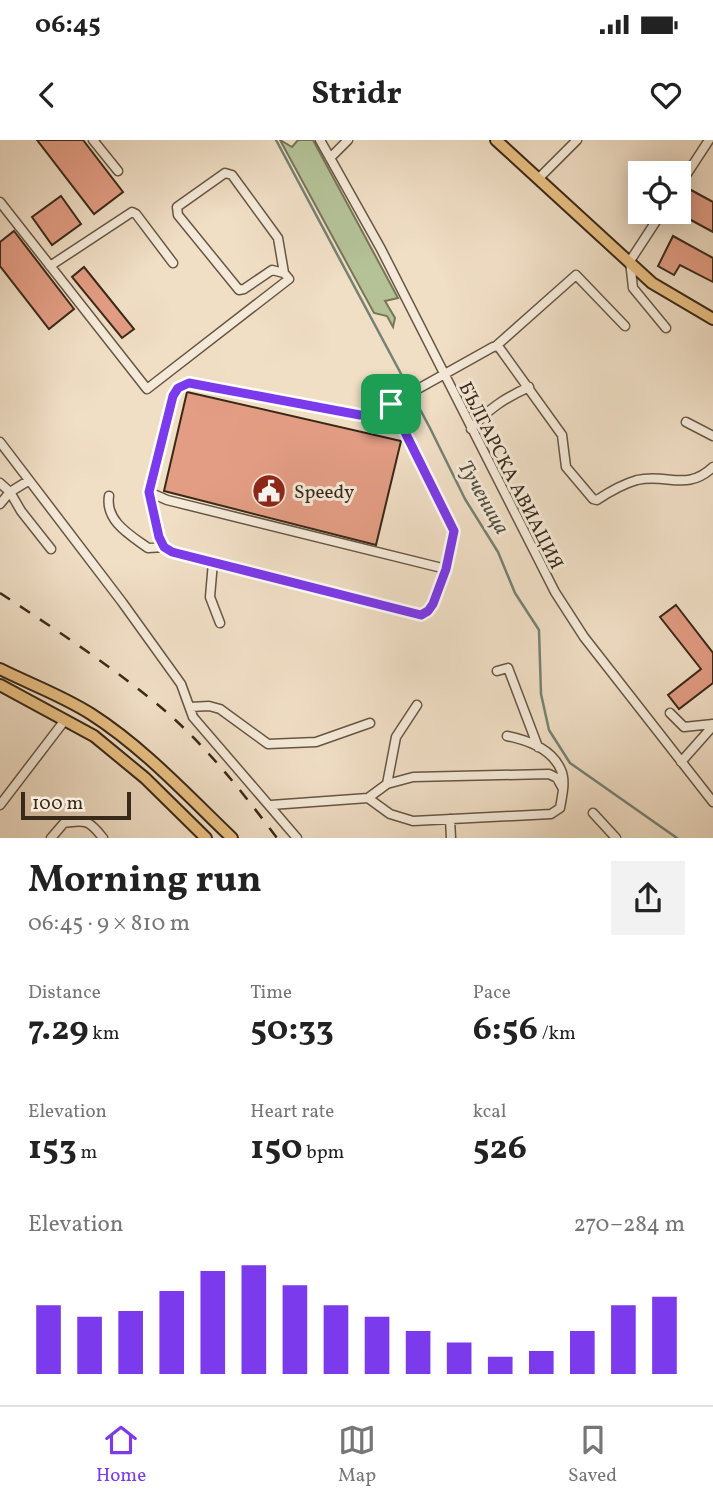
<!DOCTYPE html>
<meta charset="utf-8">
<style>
body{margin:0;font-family:Vollkorn,serif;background:#f2f2f2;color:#222;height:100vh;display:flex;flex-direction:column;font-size:26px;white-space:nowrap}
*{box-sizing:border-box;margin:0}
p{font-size:23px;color:#767676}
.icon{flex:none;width:38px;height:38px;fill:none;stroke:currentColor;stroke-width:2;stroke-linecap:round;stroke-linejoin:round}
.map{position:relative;height:698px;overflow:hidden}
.details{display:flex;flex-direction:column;background:#fff;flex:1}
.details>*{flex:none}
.fabs{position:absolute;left:628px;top:21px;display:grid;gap:14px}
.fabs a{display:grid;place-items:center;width:63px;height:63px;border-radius:0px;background:#fff;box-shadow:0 4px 18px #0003;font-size:35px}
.scale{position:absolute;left:21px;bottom:18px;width:110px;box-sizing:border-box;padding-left:7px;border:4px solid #392919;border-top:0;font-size:19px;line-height:24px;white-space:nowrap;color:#392919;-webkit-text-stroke:5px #f5ead9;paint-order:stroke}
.pin{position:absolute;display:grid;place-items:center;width:60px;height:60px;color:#fff;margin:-30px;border-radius:14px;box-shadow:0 4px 10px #0006}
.round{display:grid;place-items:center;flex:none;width:74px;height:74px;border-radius:0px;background:#f2f2f2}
.overview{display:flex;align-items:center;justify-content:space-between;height:119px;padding:0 28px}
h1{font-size:38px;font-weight:700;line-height:52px}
.metrics{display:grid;grid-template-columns:repeat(3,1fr);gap:10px;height:119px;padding:7px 28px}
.metrics div{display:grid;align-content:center}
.metrics b{font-size:35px;font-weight:700}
.metrics small{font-size:19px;font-weight:400}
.metrics p{font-size:19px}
.chart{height:196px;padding:14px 28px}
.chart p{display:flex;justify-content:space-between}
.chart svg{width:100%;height:126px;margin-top:7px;stroke:#7c3aed;stroke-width:6}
.status{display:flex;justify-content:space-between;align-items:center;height:49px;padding:0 35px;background:#fff;direction:ltr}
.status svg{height:19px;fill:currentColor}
header{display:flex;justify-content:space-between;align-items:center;height:91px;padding:0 28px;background:#fff;font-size:32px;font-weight:700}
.tab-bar{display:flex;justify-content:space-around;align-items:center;height:98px;border-top:2px solid #e0e0e0;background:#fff;font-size:19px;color:#767676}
.tab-bar a{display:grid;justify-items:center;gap:4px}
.tab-bar .on{color:#7c3aed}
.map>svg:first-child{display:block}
</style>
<div class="status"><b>06:45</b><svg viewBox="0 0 49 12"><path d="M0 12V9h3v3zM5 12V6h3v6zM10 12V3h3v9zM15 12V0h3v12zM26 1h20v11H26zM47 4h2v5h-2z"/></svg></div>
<header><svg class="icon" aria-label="back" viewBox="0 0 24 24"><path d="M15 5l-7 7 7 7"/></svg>Stridr<svg class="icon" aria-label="heart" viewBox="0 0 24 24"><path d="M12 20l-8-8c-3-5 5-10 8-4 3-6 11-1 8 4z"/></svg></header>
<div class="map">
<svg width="713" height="698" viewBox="0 0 713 698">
<rect width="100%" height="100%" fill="#f0dec5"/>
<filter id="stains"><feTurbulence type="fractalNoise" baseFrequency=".00286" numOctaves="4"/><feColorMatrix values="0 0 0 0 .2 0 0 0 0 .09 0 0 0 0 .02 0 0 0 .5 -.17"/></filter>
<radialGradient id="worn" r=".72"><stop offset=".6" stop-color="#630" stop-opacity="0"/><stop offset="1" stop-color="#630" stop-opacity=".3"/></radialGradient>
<!-- green -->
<path fill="#b5c298" stroke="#777658" stroke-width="2" d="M280,0l12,7 6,-7h15l85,158 -13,3 10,17 -2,9 -6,-11 -13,-3z"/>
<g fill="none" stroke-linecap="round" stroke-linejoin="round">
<!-- stream -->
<path stroke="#748273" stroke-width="2.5" d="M276,0l154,288 35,71 33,53 17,41 24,37 2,64 8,36 21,33 107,75"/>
</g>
<!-- building -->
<path fill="#e39d84" stroke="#392919" stroke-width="2" d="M37,0h46l40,52 -29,22z
M691,50l22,12v30l-35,-19z
M61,56l20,28 -29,21 -20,-28z
M14,91l60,78 -25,20 -49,-63v-24z
M673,96l40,22v24l-33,-17 -6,10 -16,-9z
M84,127l50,62 -12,9 -50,-61z
M187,252l214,49 -25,104 -212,-54z
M676,465l37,48v30l-34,26 -11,-14 33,-26 -41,-52z"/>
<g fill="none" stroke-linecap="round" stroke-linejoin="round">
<!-- minor casing -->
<g stroke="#675644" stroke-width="11">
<path id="minor" d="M93,0l25,31
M320,0l61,109 174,343 29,45 129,165
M330,18l18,-18
M538,39l39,-39
M679,46l30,-46
M0,62l147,187 142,-110 -5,-6 -12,-3 -28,19 -5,1 -61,-75 -1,-8 48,-34 7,2 46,63 6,35
M662,72l-32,49 3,27 33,40
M50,126l82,-54 4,2 37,49
M496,206l80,-71 49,51
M391,264l63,127 -8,38 -13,35 -5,7 -7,4 -249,-63 -7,-5 -6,-10 -10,-45 24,-96 5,-8 11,-5 171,32 11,-1 20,-10 102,-57 5,-1 64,89 4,32 27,32 4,1c12,-8 26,-16 40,-20 30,-7 50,12 76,-13
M686,282l27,14
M471,289c17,-20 34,-31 58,-42
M0,302l122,160 59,82 12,33 104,121
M0,343l10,9 11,19 30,38
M149,352l18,8 279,69
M109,356c-4,25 21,39 39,52l17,-1
M0,364l10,-12 18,-11
M213,422l-3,35 10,26
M497,531l11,-3 30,79
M190,567l19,-1 11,3 48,35 48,-2 54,-19
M670,573l14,14 29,-3
M681,622l32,-36
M387,644l9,-47 21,-32
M368,658l19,-14 26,-7 136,-3 8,4 5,9
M0,665l65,-85
M271,665l97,-7 22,16 23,7 138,-7 9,-6c2,-12 6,-27 1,-38 -9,-21 -34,-30 -54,-34
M593,673l23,25
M450,679l1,19
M51,698l13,-15c22,-4 26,-2 39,15"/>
</g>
<!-- major casing -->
<g stroke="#392919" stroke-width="14">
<path id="major" d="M496,0l156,143 61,36
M0,529c30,15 63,27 91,45 53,34 96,81 141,124
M0,545l94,51 51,42 61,60"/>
</g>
<!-- minor -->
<use href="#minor" stroke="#f5ead9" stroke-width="8"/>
<!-- major -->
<use href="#major" stroke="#e8bf82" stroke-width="10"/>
<!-- rail -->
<path stroke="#392919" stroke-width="2.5" stroke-dasharray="12 12" stroke-linecap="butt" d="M0,453c53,35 107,70 157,111 46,38 84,86 120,134"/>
</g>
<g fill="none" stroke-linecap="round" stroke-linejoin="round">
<!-- route casing -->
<g stroke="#fff" stroke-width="14">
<path id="route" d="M189,243l171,32 11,-1 20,-10 63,127 -8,38 -13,35 -5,7 -7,4 -249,-63 -8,-5 -5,-10 -10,-45 24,-96 5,-8z"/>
</g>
<!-- route -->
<use href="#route" stroke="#7c3aed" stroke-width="9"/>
</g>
<!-- icons -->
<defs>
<g id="civic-disc" transform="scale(1.75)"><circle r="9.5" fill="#8f2418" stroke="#f5ead9"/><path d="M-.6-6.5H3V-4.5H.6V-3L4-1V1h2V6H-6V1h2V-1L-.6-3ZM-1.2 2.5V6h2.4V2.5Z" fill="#fff"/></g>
</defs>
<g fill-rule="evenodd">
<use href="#civic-disc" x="269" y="351"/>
</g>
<g text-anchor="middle" stroke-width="6" stroke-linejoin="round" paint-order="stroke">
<!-- street labels -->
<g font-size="19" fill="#392919" stroke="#f5ead9">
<text transform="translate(512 335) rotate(63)" y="7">БЪЛГАРСКА АВИАЦИЯ</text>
</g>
<!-- poi labels -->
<g font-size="19" fill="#392919" stroke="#f5ead9" text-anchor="start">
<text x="294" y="358">Speedy</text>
</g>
<!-- water labels -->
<g font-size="21" font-style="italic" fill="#524e3e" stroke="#f5ead9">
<text transform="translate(484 357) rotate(60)" y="7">Тученица</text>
</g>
</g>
<rect width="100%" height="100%" filter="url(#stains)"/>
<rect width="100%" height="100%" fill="url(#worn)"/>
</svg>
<div class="fabs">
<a><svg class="icon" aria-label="locate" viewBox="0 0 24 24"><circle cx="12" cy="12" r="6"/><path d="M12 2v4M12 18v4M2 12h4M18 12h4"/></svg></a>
</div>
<div class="scale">100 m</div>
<div class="pin" style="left:391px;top:264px;background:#1e9e55"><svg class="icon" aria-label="arrive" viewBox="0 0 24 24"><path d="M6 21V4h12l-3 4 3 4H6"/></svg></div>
</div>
<section class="details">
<div class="overview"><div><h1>Morning run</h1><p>06:45 · 9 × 810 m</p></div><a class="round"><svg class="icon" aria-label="share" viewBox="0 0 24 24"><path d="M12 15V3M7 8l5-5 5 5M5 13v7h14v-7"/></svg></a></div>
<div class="metrics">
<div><p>Distance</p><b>7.29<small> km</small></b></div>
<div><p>Time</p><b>50:33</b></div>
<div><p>Pace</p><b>6:56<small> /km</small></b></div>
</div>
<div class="metrics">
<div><p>Elevation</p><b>153<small> m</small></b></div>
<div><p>Heart rate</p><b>150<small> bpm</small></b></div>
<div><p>kcal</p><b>526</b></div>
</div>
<div class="chart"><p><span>Elevation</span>270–284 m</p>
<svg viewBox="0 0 160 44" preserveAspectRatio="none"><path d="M5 44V20M15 44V24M25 44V22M35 44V15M45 44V8M55 44V6M65 44V13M75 44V20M85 44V24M95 44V29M105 44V33M115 44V38M125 44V36M135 44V29M145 44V20M155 44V17"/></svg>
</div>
</section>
<nav class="tab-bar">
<a class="on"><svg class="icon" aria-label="home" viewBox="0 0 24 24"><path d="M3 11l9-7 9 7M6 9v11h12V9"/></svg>Home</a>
<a><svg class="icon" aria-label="map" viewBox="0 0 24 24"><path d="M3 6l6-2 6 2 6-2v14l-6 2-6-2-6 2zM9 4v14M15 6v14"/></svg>Map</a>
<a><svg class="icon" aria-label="saved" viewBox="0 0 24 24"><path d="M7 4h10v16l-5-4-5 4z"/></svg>Saved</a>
</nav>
